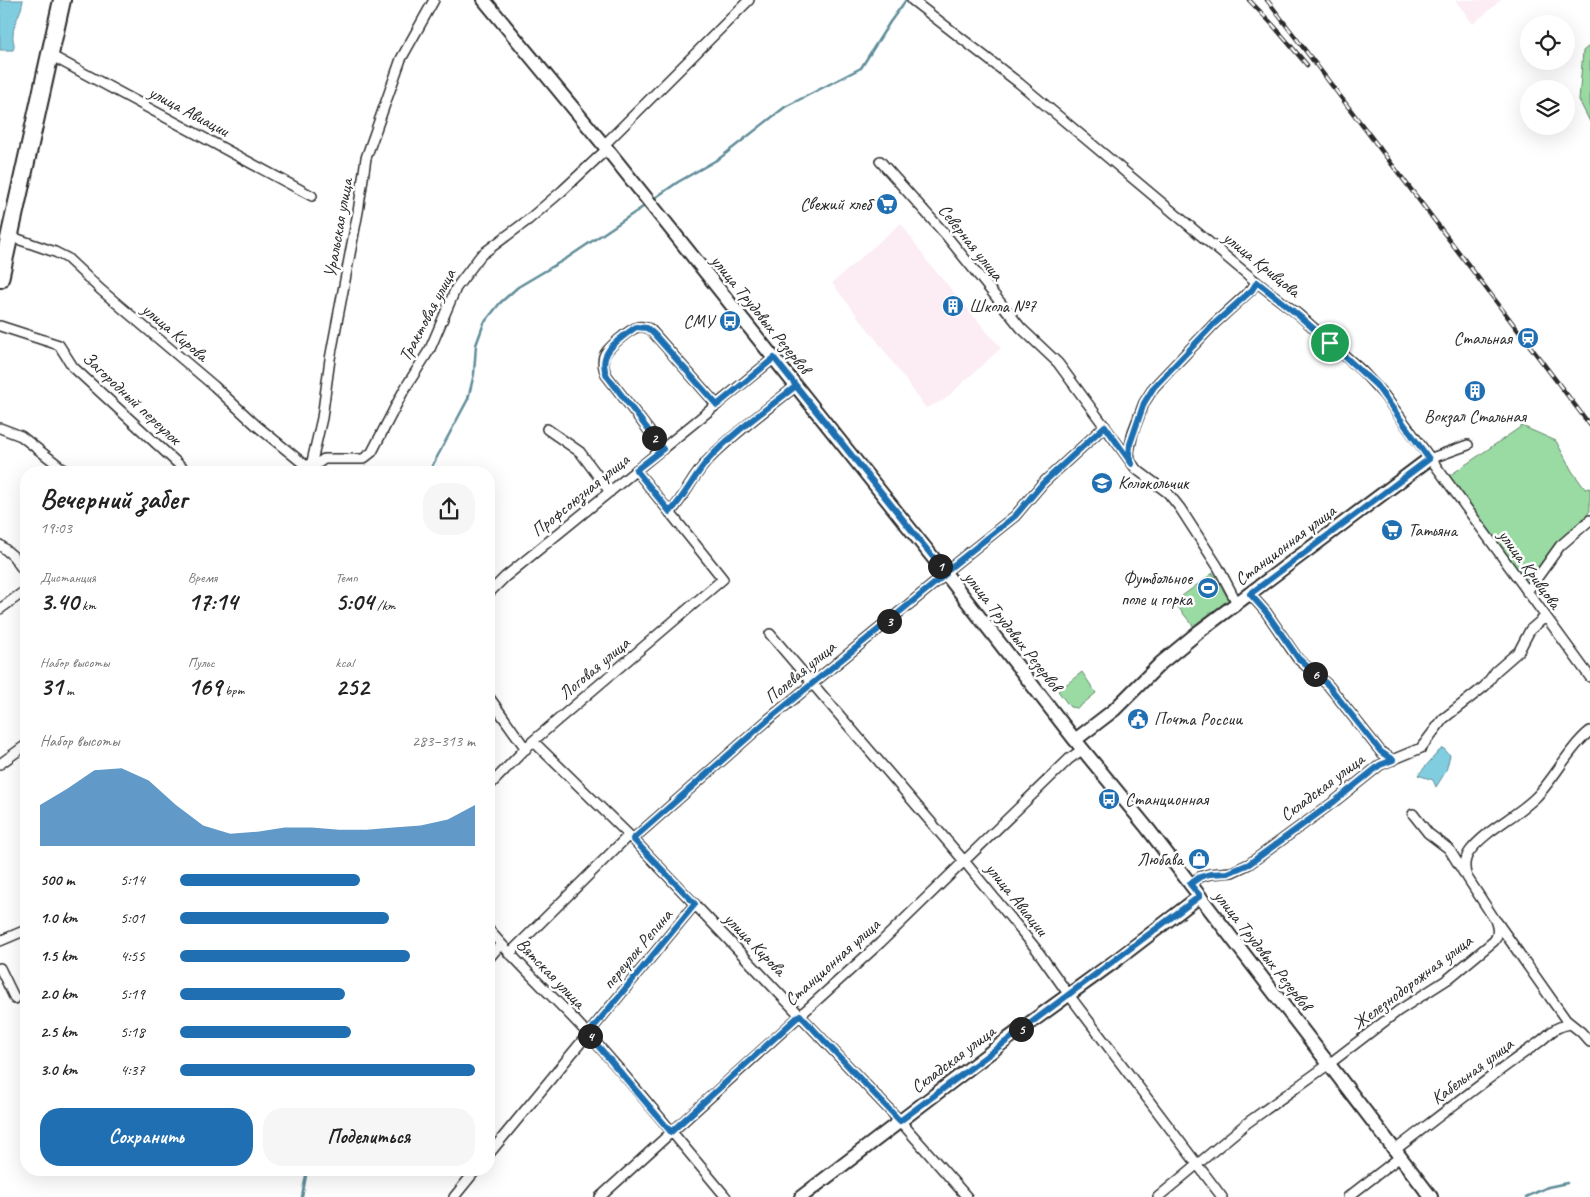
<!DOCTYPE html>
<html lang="ru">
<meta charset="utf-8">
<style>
body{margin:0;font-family:Caveat,sans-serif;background:#f6f6f6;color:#222;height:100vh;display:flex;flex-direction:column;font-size:19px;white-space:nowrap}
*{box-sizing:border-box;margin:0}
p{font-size:16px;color:#767676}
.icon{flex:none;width:28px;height:28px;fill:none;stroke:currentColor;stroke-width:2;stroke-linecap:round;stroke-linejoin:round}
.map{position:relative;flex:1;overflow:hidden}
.side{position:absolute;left:20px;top:466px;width:475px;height:710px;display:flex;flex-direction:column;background:#fff;border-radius:20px;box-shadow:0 5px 20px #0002}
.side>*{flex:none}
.controls{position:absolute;left:1520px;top:15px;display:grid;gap:10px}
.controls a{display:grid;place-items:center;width:55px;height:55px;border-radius:50%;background:#fff;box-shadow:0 5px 20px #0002;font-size:25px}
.pin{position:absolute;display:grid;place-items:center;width:42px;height:42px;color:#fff;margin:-21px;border:2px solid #fff;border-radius:50%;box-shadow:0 1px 5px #0007}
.km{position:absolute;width:25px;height:25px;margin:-12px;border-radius:50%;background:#222;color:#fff;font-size:14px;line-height:25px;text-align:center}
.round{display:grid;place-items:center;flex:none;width:52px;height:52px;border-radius:20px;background:#f6f6f6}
.headline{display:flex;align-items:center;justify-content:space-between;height:85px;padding:0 20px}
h1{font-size:28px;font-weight:700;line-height:38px}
.metrics{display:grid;grid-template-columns:repeat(3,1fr);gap:8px;height:85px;padding:5px 20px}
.metrics div{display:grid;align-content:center}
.metrics b{font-size:25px;font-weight:700}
.metrics small{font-size:14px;font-weight:400}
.metrics p{font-size:14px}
.chart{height:140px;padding:10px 20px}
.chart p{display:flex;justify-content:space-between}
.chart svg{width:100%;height:90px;margin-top:5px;fill:#1f6fb2;opacity:.7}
.primary-button{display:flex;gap:10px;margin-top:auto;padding:10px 20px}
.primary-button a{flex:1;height:58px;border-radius:20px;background:#1f6fb2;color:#fff;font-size:20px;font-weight:700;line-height:58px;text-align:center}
.primary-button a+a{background:#f6f6f6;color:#222}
ul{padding:0 20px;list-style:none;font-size:16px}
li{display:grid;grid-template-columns:80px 60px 1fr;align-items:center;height:38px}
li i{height:12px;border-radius:6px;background:#1f6fb2}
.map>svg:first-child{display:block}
</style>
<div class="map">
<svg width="1590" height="1197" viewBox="0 0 1590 1197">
<rect width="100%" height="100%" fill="#fff"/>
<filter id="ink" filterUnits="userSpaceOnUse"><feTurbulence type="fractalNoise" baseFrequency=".02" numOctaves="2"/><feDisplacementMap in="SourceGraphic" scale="10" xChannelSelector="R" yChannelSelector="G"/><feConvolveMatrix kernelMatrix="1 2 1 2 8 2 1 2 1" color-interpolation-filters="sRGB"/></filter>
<g filter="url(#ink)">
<!-- built -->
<path fill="#fcecf4" d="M1455,0h46l-28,24z
M901,223l26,38 74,87 -57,52 -18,8 -49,-67 -45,-58z"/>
<!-- green -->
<path fill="#9adba4" stroke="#628368" d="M1590,45v77l-11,-22 4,-49z
M1522,426l34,15 16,30 13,18 5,-1v23l-17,21 -17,14 -26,33 -7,-1 -74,-102z
M1213,573l17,29 -36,25 -20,-25z
M1082,672l14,21 -18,15 -8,-1 -12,-16z"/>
<!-- water -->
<path fill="#81cde0" stroke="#5f8c98" d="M0,0h23c-1,12 -10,23 -10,35 -1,6 3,9 0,15h-13z
M1443,748l7,7 -4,16 -10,16 -3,-7 -15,-5 20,-23z"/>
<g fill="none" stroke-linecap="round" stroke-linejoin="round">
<!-- stream -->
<path stroke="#5f8c98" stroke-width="2.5" d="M652,200l26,-18 42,-24 65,-51 76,-39 29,-46 16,-22
M429,472l39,-73 6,-25 2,-29 8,-22 16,-20 18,-16 49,-29 79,-53
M302,1197l5,-27
M1526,1197l22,-10 19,-4"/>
<!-- street casing -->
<g stroke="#2b2b2b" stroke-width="12">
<path id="street" d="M912,0l107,83 235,197 45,35 63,56 22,24 206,282
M50,55l262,141
M604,145l145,-145
M880,161l65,73 76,94 37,35 78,106 32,24 12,15 38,59 19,36
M9,236l46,16 12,6 34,32 113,96 43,40 53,43 14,-10h39l9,-7 32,-62 26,-41 26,-61 25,-33 47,-35 34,-29 45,-42
M0,326l59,19 14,22 114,105
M0,428l21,8 46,36
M547,429l33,23 30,40
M663,449l-56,-73c-3,-6 -5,-13 -3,-20 3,-8 26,-27 34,-29 5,-1 8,0 12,2l67,76
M1130,459l-1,-7 4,-20 11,-29 10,-16 60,-63 37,-34 6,-8
M1429,459l39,-14
M310,470l12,-52 8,-59 28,-147 8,-54 35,-99 33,-59
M670,513c16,-18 24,-40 41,-56 26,-26 56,-48 85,-71
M0,545l13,11 13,18
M945,572l70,-56 28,-33 62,-57
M1527,592l33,-46 30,-26
M489,593l16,-16 269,-219
M1250,594l16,18 32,47 30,26 53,67 12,8
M0,609l26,-19
M770,634l195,228 72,88 32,45 153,202
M489,697l37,52
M533,741l98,96 269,284 67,76
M0,764l26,-19
M489,786l44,-45 190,-162 -87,-109
M1413,814l15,19 21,16 15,24
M633,839l136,-120 177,-145
M1190,884l10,-7 10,-3 22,-2 17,-8 86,-63 45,-36 41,-17 22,-29 32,-25 10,-8 11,-15 23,-20 11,-21 15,-13
M1497,922l69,98 15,12 9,10
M489,930c34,40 73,74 107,113 45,50 87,103 130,154
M0,941l26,-11
M509,954l120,-119
M489,958l12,-14
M0,968l15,31
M1395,1150c47,-36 94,-73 143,-107 14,-10 13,-15 32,-19
M489,1154l206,-250
M454,1197l22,-27
M600,1197l280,-254 189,-184 14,-10
M1158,1197l89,-74 82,-59 69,-53 50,-32 46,-38c5,-7 4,-13 1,-21l-28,-43c-3,-8 -3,-18 3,-26 17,-22 46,-34 66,-54 19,-19 33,-49 54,-66
M1348,1197l52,-40"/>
</g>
<!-- secondary casing -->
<g stroke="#2b2b2b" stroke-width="16">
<path id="secondary" d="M484,0l123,149 339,425 129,166 73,89 283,368
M1075,740l39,-30 47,-47 40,-33 228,-171
M801,1197l208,-159 105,-76 86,-66"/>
</g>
<!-- highway casing -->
<g stroke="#2b2b2b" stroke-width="20">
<path id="highway" d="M0,279l62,-279"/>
</g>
<!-- street -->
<use href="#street" stroke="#fff" stroke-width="9"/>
<!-- secondary -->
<use href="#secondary" stroke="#fff" stroke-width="12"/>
<!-- highway -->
<use href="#highway" stroke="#fff" stroke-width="16"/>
<!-- rail casing -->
<g stroke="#2b2b2b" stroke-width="4.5">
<path id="rail" d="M1249,0l24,25 34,40
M1267,0l323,425"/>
</g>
<!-- rail -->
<use href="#rail" stroke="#fff" stroke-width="2.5" stroke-dasharray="8" stroke-linecap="butt"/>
</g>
</g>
<g fill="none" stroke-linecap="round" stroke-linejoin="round" filter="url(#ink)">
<!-- route casing -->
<g stroke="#fff" stroke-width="10">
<path id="route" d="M1330,343l-32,-28 -41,-33 -5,8 -38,34 -60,63 -10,16 -14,41 -1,12 3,8 -27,-38 -62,57 -28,33 -70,56 -171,-214 -57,47 -63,-71 -7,-6 -11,-1c-17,12 -40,26 -29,49l56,73 -27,21 34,42c15,-16 24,-36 38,-52 25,-28 59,-51 88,-74l149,186 1,2 -177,145 -136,120 62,65 -107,130 83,98 129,-117 100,106 300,-225 -10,-12 10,-7 10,-3 18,-1 21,-9 86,-63 45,-36 13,-5 -12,-8 -53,-67 -30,-27 -32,-46 -16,-18 179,-135 -53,-74 -46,-42"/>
</g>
<!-- route -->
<use href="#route" stroke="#1f6fb2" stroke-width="6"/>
</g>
<!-- icons -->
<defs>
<g id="supermarket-disc" transform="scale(1.125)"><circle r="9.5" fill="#1f6fb2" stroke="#fff"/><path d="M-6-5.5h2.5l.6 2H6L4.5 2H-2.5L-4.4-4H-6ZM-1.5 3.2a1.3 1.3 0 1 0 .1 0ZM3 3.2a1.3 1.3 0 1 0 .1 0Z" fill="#fff"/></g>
<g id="building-disc" transform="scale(1.125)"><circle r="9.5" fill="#1f6fb2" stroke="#fff"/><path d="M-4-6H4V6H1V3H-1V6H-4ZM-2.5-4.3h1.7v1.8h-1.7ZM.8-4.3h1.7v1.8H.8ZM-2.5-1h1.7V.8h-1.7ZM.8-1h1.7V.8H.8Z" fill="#fff"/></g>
<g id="bus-disc" transform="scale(1.125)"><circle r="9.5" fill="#1f6fb2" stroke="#fff"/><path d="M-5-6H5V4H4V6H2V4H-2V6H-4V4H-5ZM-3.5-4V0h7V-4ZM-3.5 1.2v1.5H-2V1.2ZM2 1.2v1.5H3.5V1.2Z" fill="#fff"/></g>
<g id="station-disc" transform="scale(1.125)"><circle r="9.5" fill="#1f6fb2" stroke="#fff"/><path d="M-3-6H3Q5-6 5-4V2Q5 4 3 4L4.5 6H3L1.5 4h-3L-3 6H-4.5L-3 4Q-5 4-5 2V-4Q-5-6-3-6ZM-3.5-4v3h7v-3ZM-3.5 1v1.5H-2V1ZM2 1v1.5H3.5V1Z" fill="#fff"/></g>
<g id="school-disc" transform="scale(1.125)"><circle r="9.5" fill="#1f6fb2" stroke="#fff"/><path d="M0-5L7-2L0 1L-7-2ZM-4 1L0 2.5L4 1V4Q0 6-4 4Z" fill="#fff"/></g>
<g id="stadium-disc" transform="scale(1.125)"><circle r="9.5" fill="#1f6fb2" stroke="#fff"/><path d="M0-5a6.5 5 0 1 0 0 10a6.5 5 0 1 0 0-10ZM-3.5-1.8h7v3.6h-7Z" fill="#fff"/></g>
<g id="civic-disc" transform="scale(1.125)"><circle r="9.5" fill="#1f6fb2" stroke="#fff"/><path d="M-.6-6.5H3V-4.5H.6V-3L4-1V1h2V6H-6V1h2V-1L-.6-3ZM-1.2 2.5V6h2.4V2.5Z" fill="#fff"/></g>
<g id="shop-disc" transform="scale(1.125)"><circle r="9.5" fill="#1f6fb2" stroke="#fff"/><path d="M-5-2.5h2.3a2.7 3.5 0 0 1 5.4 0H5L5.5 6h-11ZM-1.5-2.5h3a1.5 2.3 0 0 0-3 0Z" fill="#fff"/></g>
</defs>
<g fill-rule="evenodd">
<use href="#supermarket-disc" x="887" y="204"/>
<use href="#building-disc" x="953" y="306"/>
<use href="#bus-disc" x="730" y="321"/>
<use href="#station-disc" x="1528" y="338"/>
<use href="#building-disc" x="1475" y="391"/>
<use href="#school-disc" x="1102" y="483"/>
<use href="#supermarket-disc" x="1392" y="530"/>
<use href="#stadium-disc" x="1208" y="588"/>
<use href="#civic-disc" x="1138" y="719"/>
<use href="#bus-disc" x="1109" y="799"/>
<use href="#shop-disc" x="1199" y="859"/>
</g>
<g text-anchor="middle" stroke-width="5" stroke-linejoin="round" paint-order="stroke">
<!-- street labels -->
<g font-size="18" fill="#2b2b2b" stroke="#fff">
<text transform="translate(189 111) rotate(28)" y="6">улица Авиации</text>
<text transform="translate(338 228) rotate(-80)" y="6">Уральская улица</text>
<text transform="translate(971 242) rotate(51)" y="6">Северная улица</text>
<text transform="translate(1262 264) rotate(39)" y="6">улица Кривцова</text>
<text transform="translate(761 314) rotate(51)" y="6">улица Трудовых Резервов</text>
<text transform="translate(427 315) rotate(-62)" y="6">Трактовая улица</text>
<text transform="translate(175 332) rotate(40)" y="6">улица Кирова</text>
<text transform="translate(132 398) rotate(43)" y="6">Загородный переулок</text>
<text transform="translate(580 495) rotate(-39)" y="6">Профсоюзная улица</text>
<text transform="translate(1285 545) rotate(-37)" y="6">Станционная улица</text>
<text transform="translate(1530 569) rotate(54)" y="6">улица Кривцова</text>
<text transform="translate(1013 631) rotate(52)" y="6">улица Трудовых Резервов</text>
<text transform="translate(594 668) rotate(-40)" y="6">Логовая улица</text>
<text transform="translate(800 672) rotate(-40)" y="6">Полевая улица</text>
<text transform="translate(1322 787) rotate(-37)" y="6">Складская улица</text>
<text transform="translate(1017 899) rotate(51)" y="6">улица Авиации</text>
<text transform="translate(755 944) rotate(46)" y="6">улица Кирова</text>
<text transform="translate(637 949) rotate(-50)" y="6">переулок Репина</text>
<text transform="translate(1263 950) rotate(52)" y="6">улица Трудовых Резервов</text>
<text transform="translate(832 962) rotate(-42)" y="6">Станционная улица</text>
<text transform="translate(551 973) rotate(46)" y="6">Вятская улица</text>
<text transform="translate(1412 982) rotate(-37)" y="6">Железнодорожная улица</text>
<text transform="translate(953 1059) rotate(-37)" y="6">Складская улица</text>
<text transform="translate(1472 1071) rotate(-37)" y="6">Кабельная улица</text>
</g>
<!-- poi labels -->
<g font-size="18" fill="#2b2b2b" stroke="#fff" text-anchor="end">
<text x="871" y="210">Свежий хлеб</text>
<text x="969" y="312" text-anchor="start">Школа №7</text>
<text x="714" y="327">СМУ</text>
<text x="1512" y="344">Стальная</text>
<text x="1475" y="422" text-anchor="middle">Вокзал Стальная</text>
<text x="1118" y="489" text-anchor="start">Колокольчик</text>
<text x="1408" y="536" text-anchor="start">Татьяна</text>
<text x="1192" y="584">Футбольное<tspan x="1192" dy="21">поле и горка</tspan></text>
<text x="1154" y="725" text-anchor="start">Почта России</text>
<text x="1125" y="805" text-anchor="start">Станционная</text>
<text x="1183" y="865">Любава</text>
</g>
</g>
</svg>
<div class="controls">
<a><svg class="icon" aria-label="locate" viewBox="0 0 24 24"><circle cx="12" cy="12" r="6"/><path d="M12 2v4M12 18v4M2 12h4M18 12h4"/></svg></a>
<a><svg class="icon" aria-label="layers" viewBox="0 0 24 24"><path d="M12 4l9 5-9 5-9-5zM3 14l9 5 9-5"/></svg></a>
</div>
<div class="pin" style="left:1330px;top:343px;background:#1e9e55"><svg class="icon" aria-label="arrive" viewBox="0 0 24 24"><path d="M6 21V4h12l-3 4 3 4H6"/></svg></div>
<b class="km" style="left:940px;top:566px">1</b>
<b class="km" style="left:654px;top:438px">2</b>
<b class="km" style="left:889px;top:621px">3</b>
<b class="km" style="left:590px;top:1036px">4</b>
<b class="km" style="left:1021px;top:1029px">5</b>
<b class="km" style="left:1315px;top:674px">6</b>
<section class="side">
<div class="headline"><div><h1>Вечерний забег</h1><p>19:03</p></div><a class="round"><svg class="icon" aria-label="share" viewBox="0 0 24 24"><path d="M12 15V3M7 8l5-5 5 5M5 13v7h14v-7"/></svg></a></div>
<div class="metrics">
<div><p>Дистанция</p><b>3.40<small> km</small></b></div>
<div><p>Время</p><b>17:14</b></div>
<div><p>Темп</p><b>5:04<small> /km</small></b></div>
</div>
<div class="metrics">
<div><p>Набор высоты</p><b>31<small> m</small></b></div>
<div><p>Пульс</p><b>169<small> bpm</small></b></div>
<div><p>kcal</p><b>252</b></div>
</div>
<div class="chart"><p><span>Набор высоты</span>283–313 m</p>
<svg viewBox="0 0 160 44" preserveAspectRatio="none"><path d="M0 44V24L10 16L20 7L30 6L40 12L50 24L60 34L70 38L80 37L90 35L100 35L110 36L120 36L130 35L140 34L150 31L160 24V44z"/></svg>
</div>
<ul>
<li><b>500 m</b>5:14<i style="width:61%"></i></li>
<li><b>1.0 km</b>5:01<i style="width:71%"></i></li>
<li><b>1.5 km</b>4:55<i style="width:78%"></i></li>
<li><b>2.0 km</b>5:19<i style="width:56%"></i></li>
<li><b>2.5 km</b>5:18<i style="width:58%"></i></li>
<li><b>3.0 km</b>4:37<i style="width:100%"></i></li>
</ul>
<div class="primary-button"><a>Сохранить</a><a>Поделиться</a></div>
</section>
</div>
